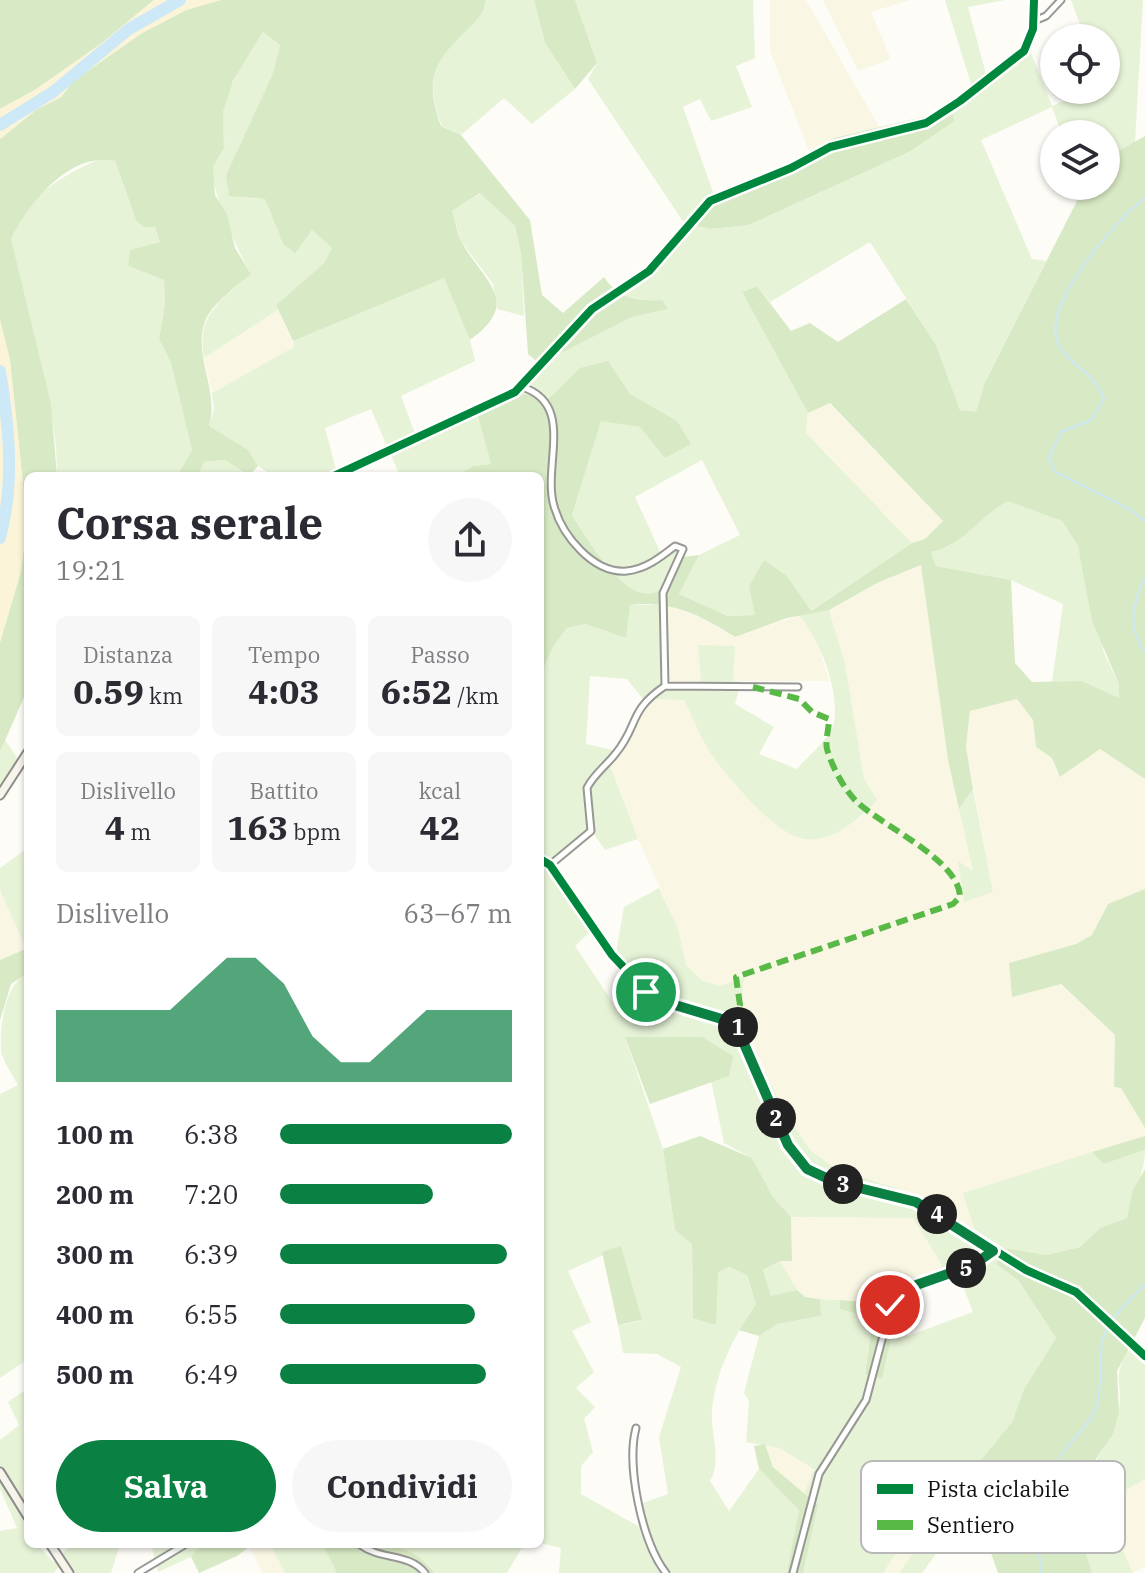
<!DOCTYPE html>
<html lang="it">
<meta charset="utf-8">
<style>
body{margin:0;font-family:"IBM Plex Serif",serif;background:#f7f7f7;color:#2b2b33;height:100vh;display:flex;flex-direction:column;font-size:30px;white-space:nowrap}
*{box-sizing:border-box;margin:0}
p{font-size:26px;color:#7c7c81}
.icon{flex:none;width:44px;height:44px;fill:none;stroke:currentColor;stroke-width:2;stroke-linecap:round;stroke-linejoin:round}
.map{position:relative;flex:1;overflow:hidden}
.details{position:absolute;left:24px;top:472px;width:520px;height:1076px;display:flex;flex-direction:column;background:#fff;border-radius:12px;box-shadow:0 2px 6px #0004}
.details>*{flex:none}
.controls{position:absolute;left:1040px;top:24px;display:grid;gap:16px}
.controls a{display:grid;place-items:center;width:80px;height:80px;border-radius:50%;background:#fff;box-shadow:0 2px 6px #0004;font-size:40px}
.pin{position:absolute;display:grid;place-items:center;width:68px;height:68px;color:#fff;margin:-34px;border:4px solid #fff;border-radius:50%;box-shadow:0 2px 8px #0007}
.km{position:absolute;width:40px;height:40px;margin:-20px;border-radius:50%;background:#222;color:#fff;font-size:22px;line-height:40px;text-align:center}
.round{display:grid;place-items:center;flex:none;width:84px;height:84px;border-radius:42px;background:#f7f7f7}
.summary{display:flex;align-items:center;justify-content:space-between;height:136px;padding:0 32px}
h1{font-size:44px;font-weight:700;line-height:60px}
.figures{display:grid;grid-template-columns:repeat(3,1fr);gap:12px;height:136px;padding:8px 32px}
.figures div{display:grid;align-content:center;border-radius:12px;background:#f7f7f7;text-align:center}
.figures b{font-size:34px;font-weight:700}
.figures small{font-size:22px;font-weight:400}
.figures p{font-size:22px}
.chart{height:224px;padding:16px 32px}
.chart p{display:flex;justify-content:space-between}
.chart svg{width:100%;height:144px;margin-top:8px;fill:#0b8043;opacity:.7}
.cta{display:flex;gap:16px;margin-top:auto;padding:16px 32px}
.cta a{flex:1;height:92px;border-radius:48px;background:#0b8043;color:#fff;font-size:32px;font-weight:700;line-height:92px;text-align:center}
.cta a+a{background:#f7f7f7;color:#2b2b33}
ul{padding:0 32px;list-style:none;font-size:26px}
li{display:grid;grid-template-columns:128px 96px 1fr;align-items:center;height:60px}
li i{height:20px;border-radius:10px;background:#0b8043}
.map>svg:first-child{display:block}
</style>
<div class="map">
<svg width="1145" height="1573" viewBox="0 0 1145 1573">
<rect width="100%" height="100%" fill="#fdfcf7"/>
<!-- farmland -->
<path fill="#f9f7e4" d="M770,0h36l74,128 -46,10 -24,16 -40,-103z
M823,0h87l-39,12 20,47 -33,12z
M278,310l17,37 -83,46 -8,-35z
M829,403l114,118 -18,18 -13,4 -106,-110 2,-20z
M922,565l26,195 26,113 -16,-11 35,30 -27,-145 4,-36 47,-12 16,21 3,27 16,11 48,-9 45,30v110l-37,15 -15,31 -17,9 -67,19 51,21 55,51 -1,52h7l24,41v8l-182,57 13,40 -69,-42 -69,-21 -28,-20 -22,-33 -48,-94 4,-44 -24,7 -17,-5 -17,-16 -8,-37 -40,-89 -28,-75 11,-12 10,-35 12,-18 41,1 30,59 84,79 29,-1 31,-17 19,-20 -13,-22 -19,-115 -16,-53 48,-27z
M668,605l44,17 23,15 64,-22 16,19 14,47h-96l-34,-36 3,37 -33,1z
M0,890l26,59 -26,11z
M791,1217l122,1 29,47 -4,8 -30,11 -20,20 -83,-7 -12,-11 -13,-25h12z
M765,1444l14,4 35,21 -10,25 -31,-27z
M954,1468l13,10 -68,95h-16z
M1145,1479v87l-12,7 -26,-58 8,-19z
M253,1544h17l15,29h-23l-13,-27z"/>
<!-- green -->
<path fill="#e7f3d7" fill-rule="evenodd" d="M486,0h48l11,43 30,46 -43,35 -28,-26 -43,37 -19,-9c-17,-45 -10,-62 24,-95 11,-11 17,-15 20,-31z
M575,0h178l2,58 -19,8 16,41 -41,14 -11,-22 -17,8 31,88 -29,27 26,7 38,-4 162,-74 42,-30 -2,-19 21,-15 -27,-87h60l-37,7 18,67 32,-22 13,1 21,53 36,-16h18v-52h-21l-14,-38h72l-8,142 -29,16v-24h-44l-10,-27 -71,33 51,119 14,2 -61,121 -9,31 -16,-3 -24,-65 -66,-103 -100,60 -13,-16 -15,6 66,121 -2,20 106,110 -100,67h17l16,53 19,115 13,22c-18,20 -50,48 -80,37 -25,-8 -65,-55 -81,-76 -13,-17 -22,-41 -32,-61l-41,-1 -16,-20 -37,-3 -4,68 35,8 -11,13 28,74 -33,11 -11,-16 -47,34 44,63 -16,15 40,60 29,-22 -28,-31 8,-46 35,-19 19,40 8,37 17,16 17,5 24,-8 -4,45 48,94 22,33 28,20 69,21 68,41 -12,-39 129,-41 12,12 41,-14c0,24 -13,44 -18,68l-27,10 -20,19 -34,8 -42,-7 -8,16 22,16 38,58 -32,51 -12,33 -32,39 -5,47 -9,5 -44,60h-23l67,-95 -12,-10 -71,105h-80l14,-67 -13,-12 10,-25 -35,-21 -33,-6 3,-41 -5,-8 15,-57 18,-12 44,-8 -1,-17 20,1v9l33,9 -8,55 17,6 14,-62 12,19 65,-24 -17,-44 -18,5 4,-8 -29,-47 -122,-1 -18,-20 -21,-39 -28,-15 -13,-63 18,-4 -27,-39h-77l38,112 12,81 17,14 1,73 25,-46 11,-4 18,8 9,29c-22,32 -42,70 -44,109 -1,25 10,46 -2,68l19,30 30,-42 41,41 -13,63h-228l2,-25 -21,-5v-867l13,-29 14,-19 18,-4 41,14 3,-33h39l1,78 32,-1 -3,-37 37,1 -2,35 8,1 -6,22 39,23 -15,27 38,15c10,-12 31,-29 36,-43 9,-32 -14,-88 -34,-111l11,-3 -23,-36 -24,-16 -7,55 -28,1 -49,-22 20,-39 41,-20 -38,-75 -67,37 27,59 18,-10 2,11c-6,9 -13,25 -21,32 -32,24 -76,-54 -89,-74l29,-95 39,7 37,-6 -97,-53 -33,32 -29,-8 15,-13 7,-15 92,-47 35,-8 -5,-9 -30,1 -20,-13c32,-14 52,-37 72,-65l-96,-144 9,-16zM621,1247l20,74 -23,4 5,28 34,1 24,13 -22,70 9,57 -28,10 7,27 -66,-37v-28l12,-14 -9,-33 11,-12 -19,-19 18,-16 -22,-41 19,-9 -23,-51z
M263,32l17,13 -7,28 -47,102 19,23 20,1 18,45 12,10 17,-24 21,18 -9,15 -48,42 2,5 -74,48c-8,-43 17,-58 47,-84 -11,-18 -43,-90 -38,-108 1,-8 10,-13 11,-21 1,-10 -2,-21 -1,-31 3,-30 26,-56 40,-82z
M103,158l12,3 21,59 19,7 5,15 -32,24 36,14 1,23 -6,36 12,24 21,87 -15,26h-120c1,-64 -22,-125 -36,-187 -3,-14 -11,-33 -10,-48 1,-38 62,-72 92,-83z
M481,193l34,33 6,28 3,62 -27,-7 -4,-25 -32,-43 -9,-30z
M444,277l26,63 5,21 -74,35 16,43 60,-26 14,51 -18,2 -18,10h-55l-29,-67 -46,19 12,45 -7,3h-57l-15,-10 -11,-16 -38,-24 5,-16 -2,-17 82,-46 -1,-6z
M225,460l23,16h-50l6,-14z
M1008,500l54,21 16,25 26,107 15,31v15l-37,-18 -30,1 11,-78 -52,-24 -75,-14 -5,-14c34,-7 48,-36 77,-52z
M5,740l14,20 -19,29v-37z
M973,789l20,103 -29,10 -6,-41 15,10 -14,-62z
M28,848v100l-2,1 -26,-59v-22z
M28,973v386l-28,19v-284l18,-9c-6,-11 -14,-22 -17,-34 -1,-27 3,-65 27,-78z
M780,1261l17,29 -26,7 -8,-27z
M1128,1350l17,15v114l-30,17 -8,18 26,59h-41l-16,-54 -3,-26c15,-16 43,-62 46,-83 4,-30 -8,-28 9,-60z
M28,1388v156h14l-3,3 15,15 18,-18h48l-9,29h-49l-4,-6 -4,6h-54v-42l17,-3 -17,-39v-49l19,-15 -11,-23z
M151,1544h50l-10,13 -33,15z
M270,1544h52l15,29h-52z
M396,1544h128l-17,29h-72l-7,-9z"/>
<!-- forest -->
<path fill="#d8eac5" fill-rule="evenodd" d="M0,0h154l-52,43 -67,47 -35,19z
M220,0h266c-3,16 -9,20 -20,31 -34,33 -41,50 -25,95l20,9 69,85 12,75 21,18 41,-36c16,23 32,24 58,23l6,9 -36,8 -92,47 -12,-10 -7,-100 -6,-28 -35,-33 -28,18c3,9 5,21 9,30 21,39 63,61 9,99l-26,-62 -151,63 -17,-36 48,-42 8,-15 -20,-18 -17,24 -12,-10 -18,-45 -36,-3 -3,-21 47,-102 7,-28 -17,-13 -30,49 -10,31 1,36 -11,18 2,29 12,19 8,34 16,26c-14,12 -37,28 -45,45 -15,34 14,71 3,107l39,24 10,16 -9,10 -24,-16 -21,2 -6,14h-21l15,-26 -21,-87 -12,-24 6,-36 -1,-23 -36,-14 2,-16 30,-8 -5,-15h-11l-8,-7 -21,-59c-45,-10 -87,43 -104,78l40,165 6,72h-29v212l-28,64v-110l21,-71 6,-49 -17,-161 -10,-41v-181l37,-30 24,-12 12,-16 69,-48 44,-23z
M534,0h41l22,63 -22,26 -30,-46z
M951,102l3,19 -43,30 -162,74 -38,4 -27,-6 30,-28 96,-41 24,-16 97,-23z
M1145,136v643l-45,-30 -40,28 -8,-19 -16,-11 -3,-27 -16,-21 -47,12 -4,36 7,42 -14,20 -11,-49 -27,-195 -44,18 -48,27 -42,8 -52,19c-34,-22 -65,-37 -105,-32l-4,33 -41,-14 -18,4 -14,19 -13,29v-200h-85l18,-10 18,-2 -14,-51 41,-21 29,8 33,-32 28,-7 22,33 47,27 14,23 -26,14 -25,-31 -39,-6 -29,94c13,20 57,98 89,74 8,-7 15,-23 21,-32l17,-2 -20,39 49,22 27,-1 -6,-29 15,-26 23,16 24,35 101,-68 13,-4 18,-18 -113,-118 -22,10 -66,-121 15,-6 34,45 19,-8 28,19 68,-43 30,46 24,65 16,2 9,-30 97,-191 4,-5h20v-28zM1008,501l54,20 16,25 14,75 27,63v14l-37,-17 -50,1 -17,-19 -4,-83 -75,-14 -5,-14c34,-7 48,-36 77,-51z
M1145,889v239l-24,-40 -7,-1 1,-52 -54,-51 -49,13 -3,-34 67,-19 16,-9 16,-31z
M28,948v25l-17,11 -11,36v-60z
M625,1037h77l31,19 -4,20 -79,28z
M700,1136l52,22 21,39 18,20 1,44h-12l-17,9 8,26 26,-6 8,7 15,2 1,17 -44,8 -18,12 -20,-6 17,-26 -9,-29 -18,-8 -11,5 -2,53 -23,-7 -1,-74 -17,-14 -12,-81z
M1145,1136v14l-41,14 -12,-12z
M1145,1169v149l-28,53 2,41 -6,22 -40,59 3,26 16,54h-94l-23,-65 5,-47 32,-39 12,-33 32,-51 -38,-58 -22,-16 8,-16 42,7 34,-8 20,-19 27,-10 6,-28z
M621,1246l21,74 -24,5 -16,-73z
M840,1300l48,4 8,13 -14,62 -17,-5 8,-56 -33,-9z
M765,1444l8,23 45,38 -15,68h-16l12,-63 -40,-41 -5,-23z
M201,1544h52l-16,12 -38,17 -8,-16z
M322,1544c44,0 83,-9 113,29h-98z"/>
<!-- sand -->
<path fill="#fcf4d9" d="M154,0h66l-34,10 -44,23 -69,48 -12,16 -24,12 -37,30v-30l35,-19 67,-47z
M0,320l10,41 17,161 -6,49 -21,71z"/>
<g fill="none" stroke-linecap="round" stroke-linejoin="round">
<!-- stream -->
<path stroke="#cde8f7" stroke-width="2" d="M1145,198c-29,22 -107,109 -86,147 12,23 38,27 45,55l-13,20 -30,12 -12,26 6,14 74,37 16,12
M1145,578c-12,23 -18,52 0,74
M1041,1573c-6,-50 -7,-80 24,-123 8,-11 20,-22 27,-34 13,-23 5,-49 10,-73 4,-24 28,-42 43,-59"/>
<!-- river -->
<path stroke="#cde8f7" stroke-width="12" d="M0,125l53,-33 76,-63 51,-29
M0,371c9,56 15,111 0,167"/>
<!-- street casing -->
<g stroke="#979795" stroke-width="9">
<path id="street" d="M1034,21l12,-5 15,-16
M522,387c54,17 20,79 32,119 8,29 39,68 73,65 19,-2 34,-14 48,-25l8,3 -20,44 2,93
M540,859l10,6 62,90 39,41 84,27 53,122 19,24 28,13 68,15 28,13 95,60 50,22 69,64
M550,865l41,-34 -4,-43c7,-14 20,-23 29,-35 23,-28 12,-42 49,-67l133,1
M636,1428c-10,37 6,115 30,145
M359,1544c22,17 49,8 66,29
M138,1573l48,-29
M793,1573l26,-99 47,-74 27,-102 18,-12 62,-21 19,-14"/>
</g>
<!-- secondary casing -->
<g stroke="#8e8d8b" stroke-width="11">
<path id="secondary" d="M334,476l181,-84 77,-83 57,-38 61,-70 81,-33 39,-21 96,-24 34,-22 64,-50 9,-22 1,-29
M0,795l28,-43
M0,1472l28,45
M50,1544l19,29"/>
</g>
<!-- street -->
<use href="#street" stroke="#fffffe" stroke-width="5"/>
<!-- secondary -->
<use href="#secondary" stroke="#f6f4eb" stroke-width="7"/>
<!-- quiet -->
<path stroke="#58b947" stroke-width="6" stroke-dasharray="12 6" stroke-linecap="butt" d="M735,1023l5,-18 -4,-28 217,-73 7,-7c0,-36 -77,-71 -102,-94 -13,-12 -26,-36 -31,-54 -2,-9 2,-20 2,-30l-17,-7 -13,-13 -46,-12"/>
<!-- cycleway casing -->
<g stroke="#fff" stroke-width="13">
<path id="cycleway" d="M334,476l181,-84 77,-83 57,-38 61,-70 81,-33 39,-21 96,-24 34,-22 64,-50 9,-22 1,-29
M540,859l10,6 62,90 39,41 84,27 53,122 19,24 28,13 68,15 28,13 95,60 50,22 69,64"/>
</g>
<!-- cycleway -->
<use href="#cycleway" stroke="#00873e" stroke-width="8"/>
</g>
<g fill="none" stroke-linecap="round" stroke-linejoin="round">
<!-- route casing -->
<g stroke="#fff" stroke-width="16">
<path id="route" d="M646,992l9,7 80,24 53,122 19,24 28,13 81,20 77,49 -20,14 -68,24 -15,16"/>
</g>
<!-- route -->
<use href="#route" stroke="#0b8043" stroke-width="10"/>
</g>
<!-- legend -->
<rect x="861" y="1461" width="264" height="92" rx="12" fill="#fff" stroke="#b8b8b8" stroke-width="2"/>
<rect x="877" y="1484" width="36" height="10" fill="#00873e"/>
<rect x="877" y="1520" width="36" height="10" fill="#58b947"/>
<g font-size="22" fill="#111">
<text x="927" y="1497">Pista ciclabile</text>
<text x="927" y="1533">Sentiero</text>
</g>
</svg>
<div class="controls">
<a><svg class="icon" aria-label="locate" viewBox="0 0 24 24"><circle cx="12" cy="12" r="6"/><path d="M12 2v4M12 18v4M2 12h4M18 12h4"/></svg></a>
<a><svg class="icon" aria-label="layers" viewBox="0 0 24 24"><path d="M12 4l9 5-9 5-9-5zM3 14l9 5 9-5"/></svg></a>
</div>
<div class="pin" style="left:646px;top:992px;background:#1e9e55"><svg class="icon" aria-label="arrive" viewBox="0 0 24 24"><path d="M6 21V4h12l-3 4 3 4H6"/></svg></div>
<div class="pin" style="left:890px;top:1305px;background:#d93025"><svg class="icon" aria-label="check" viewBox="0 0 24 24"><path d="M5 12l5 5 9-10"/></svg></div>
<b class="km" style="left:738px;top:1027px">1</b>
<b class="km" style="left:776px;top:1118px">2</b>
<b class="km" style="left:843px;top:1184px">3</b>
<b class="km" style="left:937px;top:1214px">4</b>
<b class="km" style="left:966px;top:1268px">5</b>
<section class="details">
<div class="summary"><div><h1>Corsa serale</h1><p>19:21</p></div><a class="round"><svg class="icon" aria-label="share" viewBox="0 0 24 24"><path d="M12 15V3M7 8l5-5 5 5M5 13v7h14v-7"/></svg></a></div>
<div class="figures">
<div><p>Distanza</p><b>0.59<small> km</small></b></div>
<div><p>Tempo</p><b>4:03</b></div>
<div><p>Passo</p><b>6:52<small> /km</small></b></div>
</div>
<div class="figures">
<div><p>Dislivello</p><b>4<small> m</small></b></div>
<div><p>Battito</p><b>163<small> bpm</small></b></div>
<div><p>kcal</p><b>42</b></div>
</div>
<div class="chart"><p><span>Dislivello</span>63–67 m</p>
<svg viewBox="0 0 160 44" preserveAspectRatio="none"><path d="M0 44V22L10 22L20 22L30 22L40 22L50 14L60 6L70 6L80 14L90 30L100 38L110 38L120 30L130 22L140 22L150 22L160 22V44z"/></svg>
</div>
<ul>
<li><b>100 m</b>6:38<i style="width:100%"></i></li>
<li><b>200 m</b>7:20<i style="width:66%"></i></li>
<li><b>300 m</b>6:39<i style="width:98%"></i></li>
<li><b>400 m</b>6:55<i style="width:84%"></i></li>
<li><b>500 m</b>6:49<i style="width:89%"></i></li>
</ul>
<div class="cta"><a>Salva</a><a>Condividi</a></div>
</section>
</div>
